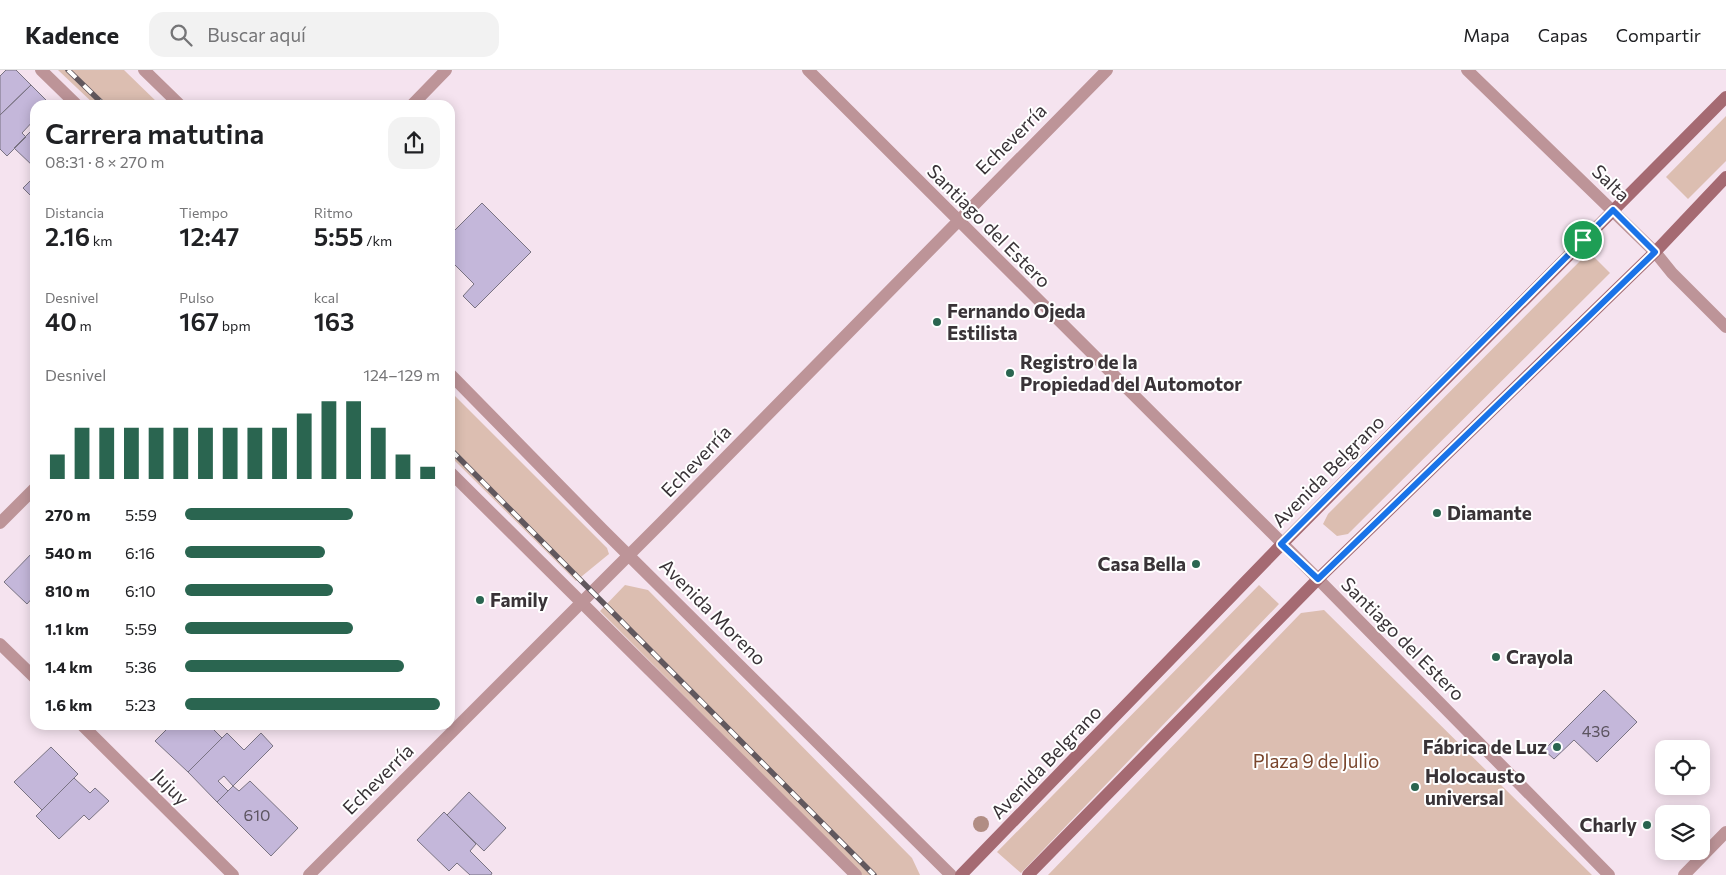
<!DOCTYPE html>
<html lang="es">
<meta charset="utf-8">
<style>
body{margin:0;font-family:Commissioner,sans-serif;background:#f2f2f2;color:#202124;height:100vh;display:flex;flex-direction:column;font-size:19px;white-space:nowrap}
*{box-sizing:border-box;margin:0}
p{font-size:16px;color:#757577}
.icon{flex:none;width:28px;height:28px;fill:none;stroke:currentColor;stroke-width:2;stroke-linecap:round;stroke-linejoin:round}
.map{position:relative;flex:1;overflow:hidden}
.details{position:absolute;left:30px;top:30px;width:425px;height:630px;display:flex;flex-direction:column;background:#fff;border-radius:15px;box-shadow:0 2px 12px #0003}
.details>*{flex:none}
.fabs{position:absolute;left:1655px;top:670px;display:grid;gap:10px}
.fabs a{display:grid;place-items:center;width:55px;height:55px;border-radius:10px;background:#fff;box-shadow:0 2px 12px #0003;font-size:25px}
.pin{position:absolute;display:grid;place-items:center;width:42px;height:42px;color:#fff;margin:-21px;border:2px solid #fff;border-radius:50%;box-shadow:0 1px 5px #0007}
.round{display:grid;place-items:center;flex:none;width:52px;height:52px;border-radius:15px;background:#f2f2f2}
.overview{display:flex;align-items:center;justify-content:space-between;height:85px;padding:0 15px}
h1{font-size:28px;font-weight:600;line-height:38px}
.figures{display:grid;grid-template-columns:repeat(3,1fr);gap:8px;height:85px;padding:5px 15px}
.figures div{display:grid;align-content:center}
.figures b{font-size:25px;font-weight:600}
.figures small{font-size:14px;font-weight:400}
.figures p{font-size:14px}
.chart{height:140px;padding:10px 15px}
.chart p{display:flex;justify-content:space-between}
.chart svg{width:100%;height:90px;margin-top:5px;stroke:#2a6550;stroke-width:6}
ul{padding:0 15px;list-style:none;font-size:16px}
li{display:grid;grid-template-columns:80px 60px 1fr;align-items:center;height:38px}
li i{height:12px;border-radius:6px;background:#2a6550}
header{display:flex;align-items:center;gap:30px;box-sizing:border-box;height:70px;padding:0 25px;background:#fff;border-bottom:1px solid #e0e0e0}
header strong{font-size:24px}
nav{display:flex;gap:28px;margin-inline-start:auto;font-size:18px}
.search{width:350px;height:45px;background:#f2f2f2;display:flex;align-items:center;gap:12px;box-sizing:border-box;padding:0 18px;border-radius:15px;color:#757577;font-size:19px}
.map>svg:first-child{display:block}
</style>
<header>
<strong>Kadence</strong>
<div class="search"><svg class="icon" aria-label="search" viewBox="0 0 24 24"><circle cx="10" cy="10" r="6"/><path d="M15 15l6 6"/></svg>Buscar aquí</div>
<nav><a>Mapa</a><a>Capas</a><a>Compartir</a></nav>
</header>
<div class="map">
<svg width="1726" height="805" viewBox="0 0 1726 805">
<rect width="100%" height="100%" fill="#f5e3ef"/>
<!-- green -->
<path fill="#dcbeb1" d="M58,0h66l36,35h-65z
M1726,46v45l-38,38 -22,-22z
M1589,182l21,21 -262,261 -11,2 -14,-12 5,-10z
M450,321l157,157 2,6 -33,27 -126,-125z
M625,515l23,5 264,268 8,17h-58l-262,-264z
M1259,515l20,19 -258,269 -24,-21z
M1324,540l268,265h-544l253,-262z"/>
<!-- building -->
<path fill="#c4b7da" stroke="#797382" d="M6,0h10l15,15 -31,30v-39z
M31,15l19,19 -15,1v14l-13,14 4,4 -19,19 -7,-7v-34z
M35,57v39l-1,1 -20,-19z
M35,106v24l-12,-12z
M482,133l49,49 -56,56 -12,-12 11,-12 -24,-24v-25z
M35,480v45l-8,9 -23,-22z
M1604,620l33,32 -40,40 -23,-22 -20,19 -10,-9z
M171,655h7l5,5 5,-5h21l13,13 -34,34 -33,-31z
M227,663l17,17 17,-17 12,13 -40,40 -9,-10 -6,5 10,10 -11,11 -29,-30z
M51,677l27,27 -36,36 -28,-28z
M74,708l16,15 5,-5 14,13 -20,19 -5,-5 -25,24 -23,-23z
M250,711l48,47 -27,28 -54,-54 16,-16 6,5z
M469,722l37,36 -22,23 -37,-36z
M444,742l32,32 -6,7 22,22 -1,2h-21l-13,-12 -8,8 -32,-31z"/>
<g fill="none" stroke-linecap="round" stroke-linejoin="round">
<!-- service -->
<path stroke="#bd9498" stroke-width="12" d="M41,0l36,35
M450,402l406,403"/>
<!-- minor -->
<path stroke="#bd9498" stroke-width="12" d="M144,0l36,35
M808,0l510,509 291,296
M1467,0l188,182 17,21 54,54
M412,35l34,-35
M450,304l153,156 348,345
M0,453l35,-35
M0,574l35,34
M82,655l151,150
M309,805l353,-353 445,-452
M1684,805l42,-43"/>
<!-- secondary -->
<path stroke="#a56a72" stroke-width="12" d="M961,805l320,-330 445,-448
M1028,805l290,-296 337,-327 71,-75"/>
<!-- rail casing -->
<g stroke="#61585e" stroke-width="5.5">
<path id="rail" d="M68,0l36,35
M450,379l424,426"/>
</g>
<!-- rail -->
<use href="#rail" stroke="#fff" stroke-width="4" stroke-dasharray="11" stroke-linecap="butt"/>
</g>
<!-- trees -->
<circle fill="#b18d84" cx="981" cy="754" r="8"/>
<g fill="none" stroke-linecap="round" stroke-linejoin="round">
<!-- route casing -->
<g stroke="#fff" stroke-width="10">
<path id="route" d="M1613,140l42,42 -337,327 -37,-35z"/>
</g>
<!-- route -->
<use href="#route" stroke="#1a73e8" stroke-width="6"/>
</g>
<!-- markers -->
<g fill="#2a6550" stroke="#fff" stroke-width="2">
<circle cx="937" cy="252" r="5"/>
<circle cx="1010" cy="303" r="5"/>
<circle cx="1437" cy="443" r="5"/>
<circle cx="1196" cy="494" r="5"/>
<circle cx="480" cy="530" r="5"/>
<circle cx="1496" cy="587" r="5"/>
<circle cx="1557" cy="677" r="5"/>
<circle cx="1415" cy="717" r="5"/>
<circle cx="1647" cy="755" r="5"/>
</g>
<g text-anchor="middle" stroke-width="4" stroke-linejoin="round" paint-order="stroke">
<!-- number labels -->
<g font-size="16" fill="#5c5460">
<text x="1596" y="667">436</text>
<text x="257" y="751">610</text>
</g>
<!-- street labels -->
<g font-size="19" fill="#393337" stroke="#fff">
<text transform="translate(1011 69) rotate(-45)" y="7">Echeverría</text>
<text transform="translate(1611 113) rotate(44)" y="7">Salta</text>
<text transform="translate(989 156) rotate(45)" y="7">Santiago del Estero</text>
<text transform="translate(696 391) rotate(-46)" y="7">Echeverría</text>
<text transform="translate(1328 401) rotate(-45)" y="7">Avenida Belgrano</text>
<text transform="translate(713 542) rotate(45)" y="7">Avenida Moreno</text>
<text transform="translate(1403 569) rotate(45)" y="7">Santiago del Estero</text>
<text transform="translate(1046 692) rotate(-46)" y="7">Avenida Belgrano</text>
<text transform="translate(378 709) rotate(-45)" y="7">Echeverría</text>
<text transform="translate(171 717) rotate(45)" y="7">Jujuy</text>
</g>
<!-- poi labels -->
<g font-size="19" font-weight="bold" fill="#393337" stroke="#fff" text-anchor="start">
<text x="947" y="248">Fernando Ojeda<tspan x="947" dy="22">Estilista</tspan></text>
<text x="1020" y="299">Registro de la<tspan x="1020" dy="22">Propiedad del Automotor</tspan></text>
<text x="1447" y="450">Diamante</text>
<text x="1186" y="501" text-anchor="end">Casa Bella</text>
<text x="490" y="537">Family</text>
<text x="1506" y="594">Crayola</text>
<text x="1547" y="684" text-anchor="end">Fábrica de Luz</text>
<text x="1425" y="713">Holocausto<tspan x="1425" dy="22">universal</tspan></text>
<text x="1637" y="762" text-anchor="end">Charly</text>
</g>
<!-- park labels -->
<g font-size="19" fill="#7a462d" stroke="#fff">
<text x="1316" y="698">Plaza 9 de Julio</text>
</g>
</g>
</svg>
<div class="fabs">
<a><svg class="icon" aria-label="locate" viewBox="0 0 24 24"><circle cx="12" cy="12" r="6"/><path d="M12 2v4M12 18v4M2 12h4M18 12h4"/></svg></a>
<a><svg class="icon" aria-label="layers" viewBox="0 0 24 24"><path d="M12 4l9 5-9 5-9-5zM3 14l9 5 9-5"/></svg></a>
</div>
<div class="pin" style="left:1583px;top:170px;background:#1e9e55"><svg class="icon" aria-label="arrive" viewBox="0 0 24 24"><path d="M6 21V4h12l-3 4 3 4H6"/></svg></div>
<section class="details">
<div class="overview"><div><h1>Carrera matutina</h1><p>08:31 · 8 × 270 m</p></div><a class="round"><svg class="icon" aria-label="share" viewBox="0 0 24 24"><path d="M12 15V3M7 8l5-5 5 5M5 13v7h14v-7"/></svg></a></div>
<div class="figures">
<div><p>Distancia</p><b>2.16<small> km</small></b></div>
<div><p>Tiempo</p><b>12:47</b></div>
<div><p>Ritmo</p><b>5:55<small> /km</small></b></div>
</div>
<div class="figures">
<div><p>Desnivel</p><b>40<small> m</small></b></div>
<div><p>Pulso</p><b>167<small> bpm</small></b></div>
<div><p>kcal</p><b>163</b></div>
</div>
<div class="chart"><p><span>Desnivel</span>124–129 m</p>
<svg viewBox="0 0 160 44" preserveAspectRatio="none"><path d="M5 44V32M15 44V19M25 44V19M35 44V19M45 44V19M55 44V19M65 44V19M75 44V19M85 44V19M95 44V19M105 44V12M115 44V6M125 44V6M135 44V19M145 44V32M155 44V38"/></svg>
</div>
<ul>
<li><b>270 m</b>5:59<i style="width:66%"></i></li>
<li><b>540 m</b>6:16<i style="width:55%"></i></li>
<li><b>810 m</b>6:10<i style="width:58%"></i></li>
<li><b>1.1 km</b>5:59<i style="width:66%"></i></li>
<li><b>1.4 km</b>5:36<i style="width:86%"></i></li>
<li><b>1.6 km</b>5:23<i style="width:100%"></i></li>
</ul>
</section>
</div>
